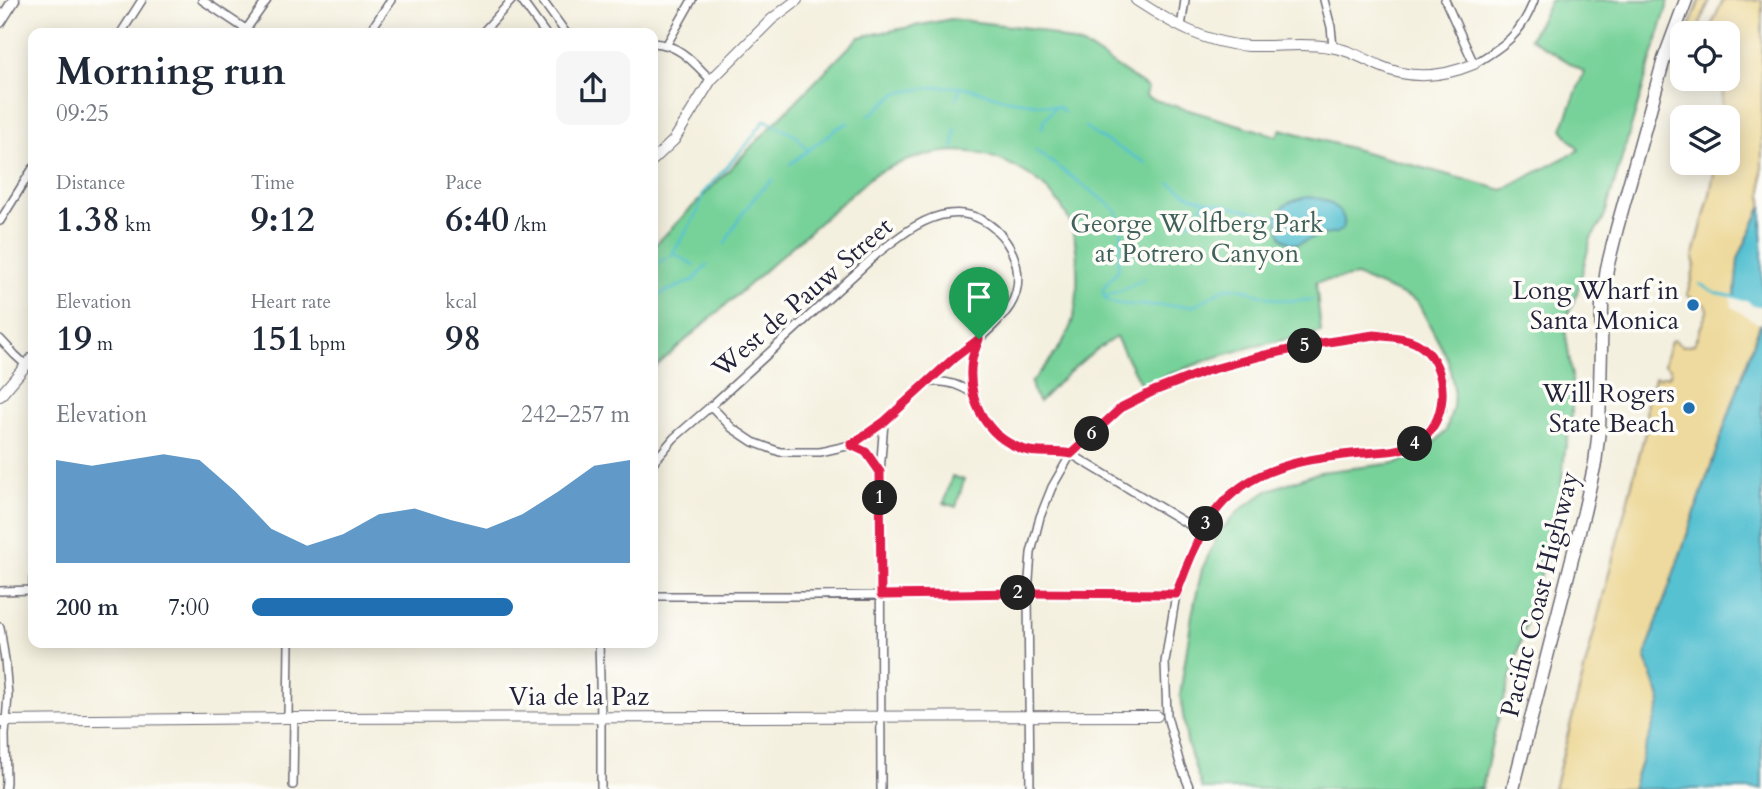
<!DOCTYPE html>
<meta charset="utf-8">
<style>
body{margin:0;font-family:Cardo,serif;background:#f6f6f7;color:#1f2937;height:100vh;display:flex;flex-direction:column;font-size:26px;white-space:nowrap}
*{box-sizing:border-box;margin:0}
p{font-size:23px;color:#747a83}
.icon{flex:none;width:38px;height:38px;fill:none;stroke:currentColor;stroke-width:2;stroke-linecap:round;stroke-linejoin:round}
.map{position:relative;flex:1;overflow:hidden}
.panel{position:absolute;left:28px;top:28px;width:630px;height:620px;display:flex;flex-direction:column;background:#fff;border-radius:14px;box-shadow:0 4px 18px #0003}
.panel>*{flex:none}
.controls{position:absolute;left:1670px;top:21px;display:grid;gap:14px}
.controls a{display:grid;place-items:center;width:70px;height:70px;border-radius:14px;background:#fff;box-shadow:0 4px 18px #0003;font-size:35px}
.pin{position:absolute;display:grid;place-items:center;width:60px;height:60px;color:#fff;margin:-72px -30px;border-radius:50% 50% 50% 0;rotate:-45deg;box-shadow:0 0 7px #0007}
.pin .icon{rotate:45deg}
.km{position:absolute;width:35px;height:35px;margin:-18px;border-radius:50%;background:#222;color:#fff;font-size:19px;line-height:35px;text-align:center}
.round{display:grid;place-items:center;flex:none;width:74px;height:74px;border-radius:14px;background:#f6f6f7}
.head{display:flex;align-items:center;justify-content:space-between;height:119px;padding:0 28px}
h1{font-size:38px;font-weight:800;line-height:52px}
.figures{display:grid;grid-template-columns:repeat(3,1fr);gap:10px;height:119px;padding:7px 28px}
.figures div{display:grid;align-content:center}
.figures b{font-size:35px;font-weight:800}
.figures small{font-size:19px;font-weight:400}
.figures p{font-size:19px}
.chart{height:196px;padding:14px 28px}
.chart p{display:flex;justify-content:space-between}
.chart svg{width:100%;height:126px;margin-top:7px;fill:#1f6fb2;opacity:.7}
ul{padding:0 28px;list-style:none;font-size:23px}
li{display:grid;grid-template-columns:112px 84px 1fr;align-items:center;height:52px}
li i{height:18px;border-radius:9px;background:#1f6fb2}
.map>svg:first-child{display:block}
</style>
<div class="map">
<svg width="1762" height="789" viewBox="0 0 1762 789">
<rect width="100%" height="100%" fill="#fdfcf7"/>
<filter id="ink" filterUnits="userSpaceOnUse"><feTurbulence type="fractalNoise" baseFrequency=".0143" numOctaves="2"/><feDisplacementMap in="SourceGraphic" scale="14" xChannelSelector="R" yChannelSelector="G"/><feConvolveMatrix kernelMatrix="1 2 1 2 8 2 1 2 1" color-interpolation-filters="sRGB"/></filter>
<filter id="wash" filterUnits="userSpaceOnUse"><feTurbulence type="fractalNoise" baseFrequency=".00686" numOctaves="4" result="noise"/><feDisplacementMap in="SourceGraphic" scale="28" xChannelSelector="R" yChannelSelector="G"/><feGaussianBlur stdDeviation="1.57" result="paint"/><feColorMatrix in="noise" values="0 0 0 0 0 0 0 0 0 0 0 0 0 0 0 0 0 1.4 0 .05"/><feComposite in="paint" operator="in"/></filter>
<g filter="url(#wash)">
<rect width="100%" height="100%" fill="#f4f0df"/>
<!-- green -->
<path fill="#77d299" stroke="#4c7a6a" stroke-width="2" d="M1550,0h119l-65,218 -13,20 -15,59 -12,25 8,54v40l-7,34 -7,70 -23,73 -41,141 -12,55h-280l-15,-47 -7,-47 12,-80 10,-46 18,-38 21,-22 28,-19 51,-18 76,-9 28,-10 22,-22 7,-24 1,-18 -6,-29 -31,-59 -60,-25 -41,6 5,50 -70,15 -38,11 -72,27 -25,-48c-30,18 -53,40 -77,65l-5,-8 -3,-11c14,-17 29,-33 38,-53 8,-18 9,-43 8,-63 0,-15 -2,-33 -8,-47 -20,-43 -78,-74 -125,-68 -24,3 -49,12 -71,23l-220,194v-124l6,-4 200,-204 92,-18 86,10 53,20 58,39 -2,7 2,3 129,38 4,-7 222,61 76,-40 -17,-21 22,-57 -54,-34 18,-32z
M952,476l12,4 -8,27 -12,-4z"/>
<!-- sand -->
<path fill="#eeda9e" stroke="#887e6c" stroke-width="2" d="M1700,0h10l-10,23 -1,10h-12z
M1723,0h39v206l-24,53 23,62 -116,335 16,45 -26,88h-81l89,-349 3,-11 1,-42 6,-2 2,-8 5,1 1,-2h8l2,-4 -1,-4 -6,-4 7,-23 3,-1 8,6 12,-2 14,-35 -3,-4 -18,-10 8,-29 -2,-8 17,-64 6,-31h11v-46h-6l3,-38h3v-45l2,-2 -5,-4 -4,5h-9l1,-9z"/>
<!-- water -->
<path fill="#56c1d1" stroke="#3c7286" stroke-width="2" d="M1308,197c5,1 11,1 16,3 12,4 30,23 14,32 -7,4 -15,1 -22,4 -11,5 -22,14 -34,1 -3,-4 -4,-11 -5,-16 0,-17 17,-21 31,-24z
M1762,206v583h-130l29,-88 -16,-45 116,-334 -27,-18 4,-45z"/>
<!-- pier -->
<path fill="#f4f0df" d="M1731,296l12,5h5l5,5h9v18l-5,-1 -25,-16z"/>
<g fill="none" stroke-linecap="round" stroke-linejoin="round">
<!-- stream -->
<path stroke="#56c1d1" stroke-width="2.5" d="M956,100l4,-13
M869,116l28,-23 38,-6h30l43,13 51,7 5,5
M1085,127l9,7 52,29
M1042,129l2,-9 10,-12
M954,148l1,-19
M1035,150l74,54 8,8 5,18 -4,40 -13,16 -2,4 1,6 3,4 6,3 19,2 61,1 31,-17 7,-1h9l34,11 18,2 20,-1
M790,164l49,-37 9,-4
M1170,183l22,14 87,21
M1188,223l7,-7 10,-15
M725,244c13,-26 25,-44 47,-64
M673,253l21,12
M653,266l19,-11 26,-44 5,-18 45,-50 16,-22 1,-1 31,16 12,14
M1699,284l5,2 12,7 22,4
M1104,296l21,-7 20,-11
M653,297l41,-17 13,-15"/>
</g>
</g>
<g filter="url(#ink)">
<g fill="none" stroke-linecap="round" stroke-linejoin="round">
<!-- minor casing -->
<g stroke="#6c6a74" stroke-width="10">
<path id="minor" d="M202,0l45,30
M521,0l24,33
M542,0l24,33
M1324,0l7,27 2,20
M1445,0l29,64c30,-18 48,-30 60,-64
M1181,27l4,-27
M245,31l22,-31
M121,33l21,-33
M369,33l22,-33
M482,33l30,-33
M653,43c26,1 40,19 58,37
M667,44l25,-44
M0,221l33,-53
M0,339l15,16 12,11
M978,341c-2,7 -5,14 -6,21 -4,37 13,74 50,87 16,6 33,1 49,5l130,78
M928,383c16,-4 30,1 44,10
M711,406l21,22 21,14 27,10h40l31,-7 33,-23
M851,445l15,7 13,20
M653,463l21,-25 37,-32 167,-153c21,-16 44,-36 71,-39 47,-7 86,52 61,92 -10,16 -40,42 -56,52l-70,64 -4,50 1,317
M33,590v-11
M0,591l33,-1
M653,596h158l217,-3 148,1
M0,627l5,33 3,35 -3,40 1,47 -1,7
M599,642l2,75v72
M288,718l1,-76
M293,785l1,-67
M1030,789l-2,-196 3,-40 9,-36 12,-30 19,-33 51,-47 32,-16 52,-20 55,-15 60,-13 53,-8 37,5 15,10 8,11 8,17v31l-7,13 -9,13 -10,8 -10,5 -17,3 -62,6 -43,9 -27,10 -18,12 -21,19 -17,25 -25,62 -11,68 2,54 13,48 10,25"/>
</g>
<!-- tertiary casing -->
<g stroke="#6c6a74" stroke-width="12">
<path id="tertiary" d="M1136,0c35,23 70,44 113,46 28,1 54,-4 81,1 18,2 34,12 50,19 31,14 63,11 94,-2
M653,160l21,-20 37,-60 61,-61 25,-19
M0,396l33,-39
M0,721l288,-3 869,-2"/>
</g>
<!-- secondary casing -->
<g stroke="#6c6a74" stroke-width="13">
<path id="secondary" d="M0,22l14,-22"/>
</g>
<!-- trunk casing -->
<g stroke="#6c6a74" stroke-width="15">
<path id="trunk" d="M1513,789l71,-277 11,-49 4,-33 3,-124 5,-38 10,-40 47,-169 22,-59"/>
</g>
<!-- minor -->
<use href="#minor" stroke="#fff" stroke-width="7"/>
<!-- tertiary -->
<use href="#tertiary" stroke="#fff" stroke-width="10"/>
<!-- secondary -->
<use href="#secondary" stroke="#fff" stroke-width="10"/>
<!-- trunk -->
<use href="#trunk" stroke="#fff" stroke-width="12"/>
</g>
</g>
<g fill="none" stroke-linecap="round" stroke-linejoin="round" filter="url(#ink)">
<!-- route casing -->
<g stroke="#fff" stroke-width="14">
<path id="route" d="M1374,335c22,3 42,1 57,21 19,27 14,72 -17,88 -15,8 -35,8 -52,9 -41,4 -86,9 -121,34 -37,25 -49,68 -65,107l-154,-1 -141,2 -1,-123 -14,-20 -15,-7 33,-23 70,-64 25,-19c-2,7 -6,14 -7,21 -6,38 13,76 50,89 15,6 33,1 49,5l51,-47 32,-16 52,-20 55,-15 60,-13z"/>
</g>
<!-- route -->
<use href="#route" stroke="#e11d48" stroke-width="9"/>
</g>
<!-- markers -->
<g fill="#1f6fb2" stroke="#fdfcf7" stroke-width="2.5">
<circle cx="1693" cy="305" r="7"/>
<circle cx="1689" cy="408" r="7"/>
</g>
<g text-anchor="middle" stroke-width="7" stroke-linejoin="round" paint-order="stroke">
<!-- park labels -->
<g font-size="26" fill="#40605c" stroke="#fdfcf7">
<text x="1197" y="232">George Wolfberg Park<tspan x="1197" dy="30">at Potrero Canyon</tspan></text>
</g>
<!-- poi labels -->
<g font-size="26" fill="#22223b" stroke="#fdfcf7" text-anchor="end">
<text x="1679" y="299">Long Wharf in<tspan x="1679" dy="30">Santa Monica</tspan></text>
<text x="1675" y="402">Will Rogers<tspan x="1675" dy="30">State Beach</tspan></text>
</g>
<!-- street labels -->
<g font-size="26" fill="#22223b" stroke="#fdfcf7">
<text transform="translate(802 297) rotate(-41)" y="9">West de Pauw Street</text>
<text transform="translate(1539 594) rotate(-76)" y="9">Pacific Coast Highway</text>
<text x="579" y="705">Via de la Paz</text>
</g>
</g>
</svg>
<div class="controls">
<a><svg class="icon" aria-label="locate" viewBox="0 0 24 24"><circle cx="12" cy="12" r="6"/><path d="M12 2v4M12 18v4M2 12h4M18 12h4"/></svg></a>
<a><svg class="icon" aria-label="layers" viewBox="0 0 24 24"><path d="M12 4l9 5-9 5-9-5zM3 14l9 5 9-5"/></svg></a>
</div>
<div class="pin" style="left:979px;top:339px;background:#1e9e55"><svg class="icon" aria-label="arrive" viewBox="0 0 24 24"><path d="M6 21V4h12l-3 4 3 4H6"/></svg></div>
<b class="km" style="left:880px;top:498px">1</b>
<b class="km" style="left:1018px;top:593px">2</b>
<b class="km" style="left:1206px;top:524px">3</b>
<b class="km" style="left:1415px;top:444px">4</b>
<b class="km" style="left:1305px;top:346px">5</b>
<b class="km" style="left:1092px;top:434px">6</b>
<section class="panel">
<div class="head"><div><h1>Morning run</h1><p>09:25</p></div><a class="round"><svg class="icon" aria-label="share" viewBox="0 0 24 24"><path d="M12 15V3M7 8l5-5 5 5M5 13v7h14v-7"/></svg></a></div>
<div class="figures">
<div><p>Distance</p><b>1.38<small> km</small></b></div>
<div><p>Time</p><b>9:12</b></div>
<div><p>Pace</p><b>6:40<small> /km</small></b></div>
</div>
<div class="figures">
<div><p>Elevation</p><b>19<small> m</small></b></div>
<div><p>Heart rate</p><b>151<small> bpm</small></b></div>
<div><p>kcal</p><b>98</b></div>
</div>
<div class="chart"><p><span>Elevation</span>242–257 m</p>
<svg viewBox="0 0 160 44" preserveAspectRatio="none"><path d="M0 44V8L10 10L20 8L30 6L40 8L50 19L60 32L70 38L80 34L90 27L100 25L110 29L120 32L130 27L140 19L150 10L160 8V44z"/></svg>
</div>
<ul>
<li><b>200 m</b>7:00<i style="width:69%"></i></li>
</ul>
</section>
</div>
